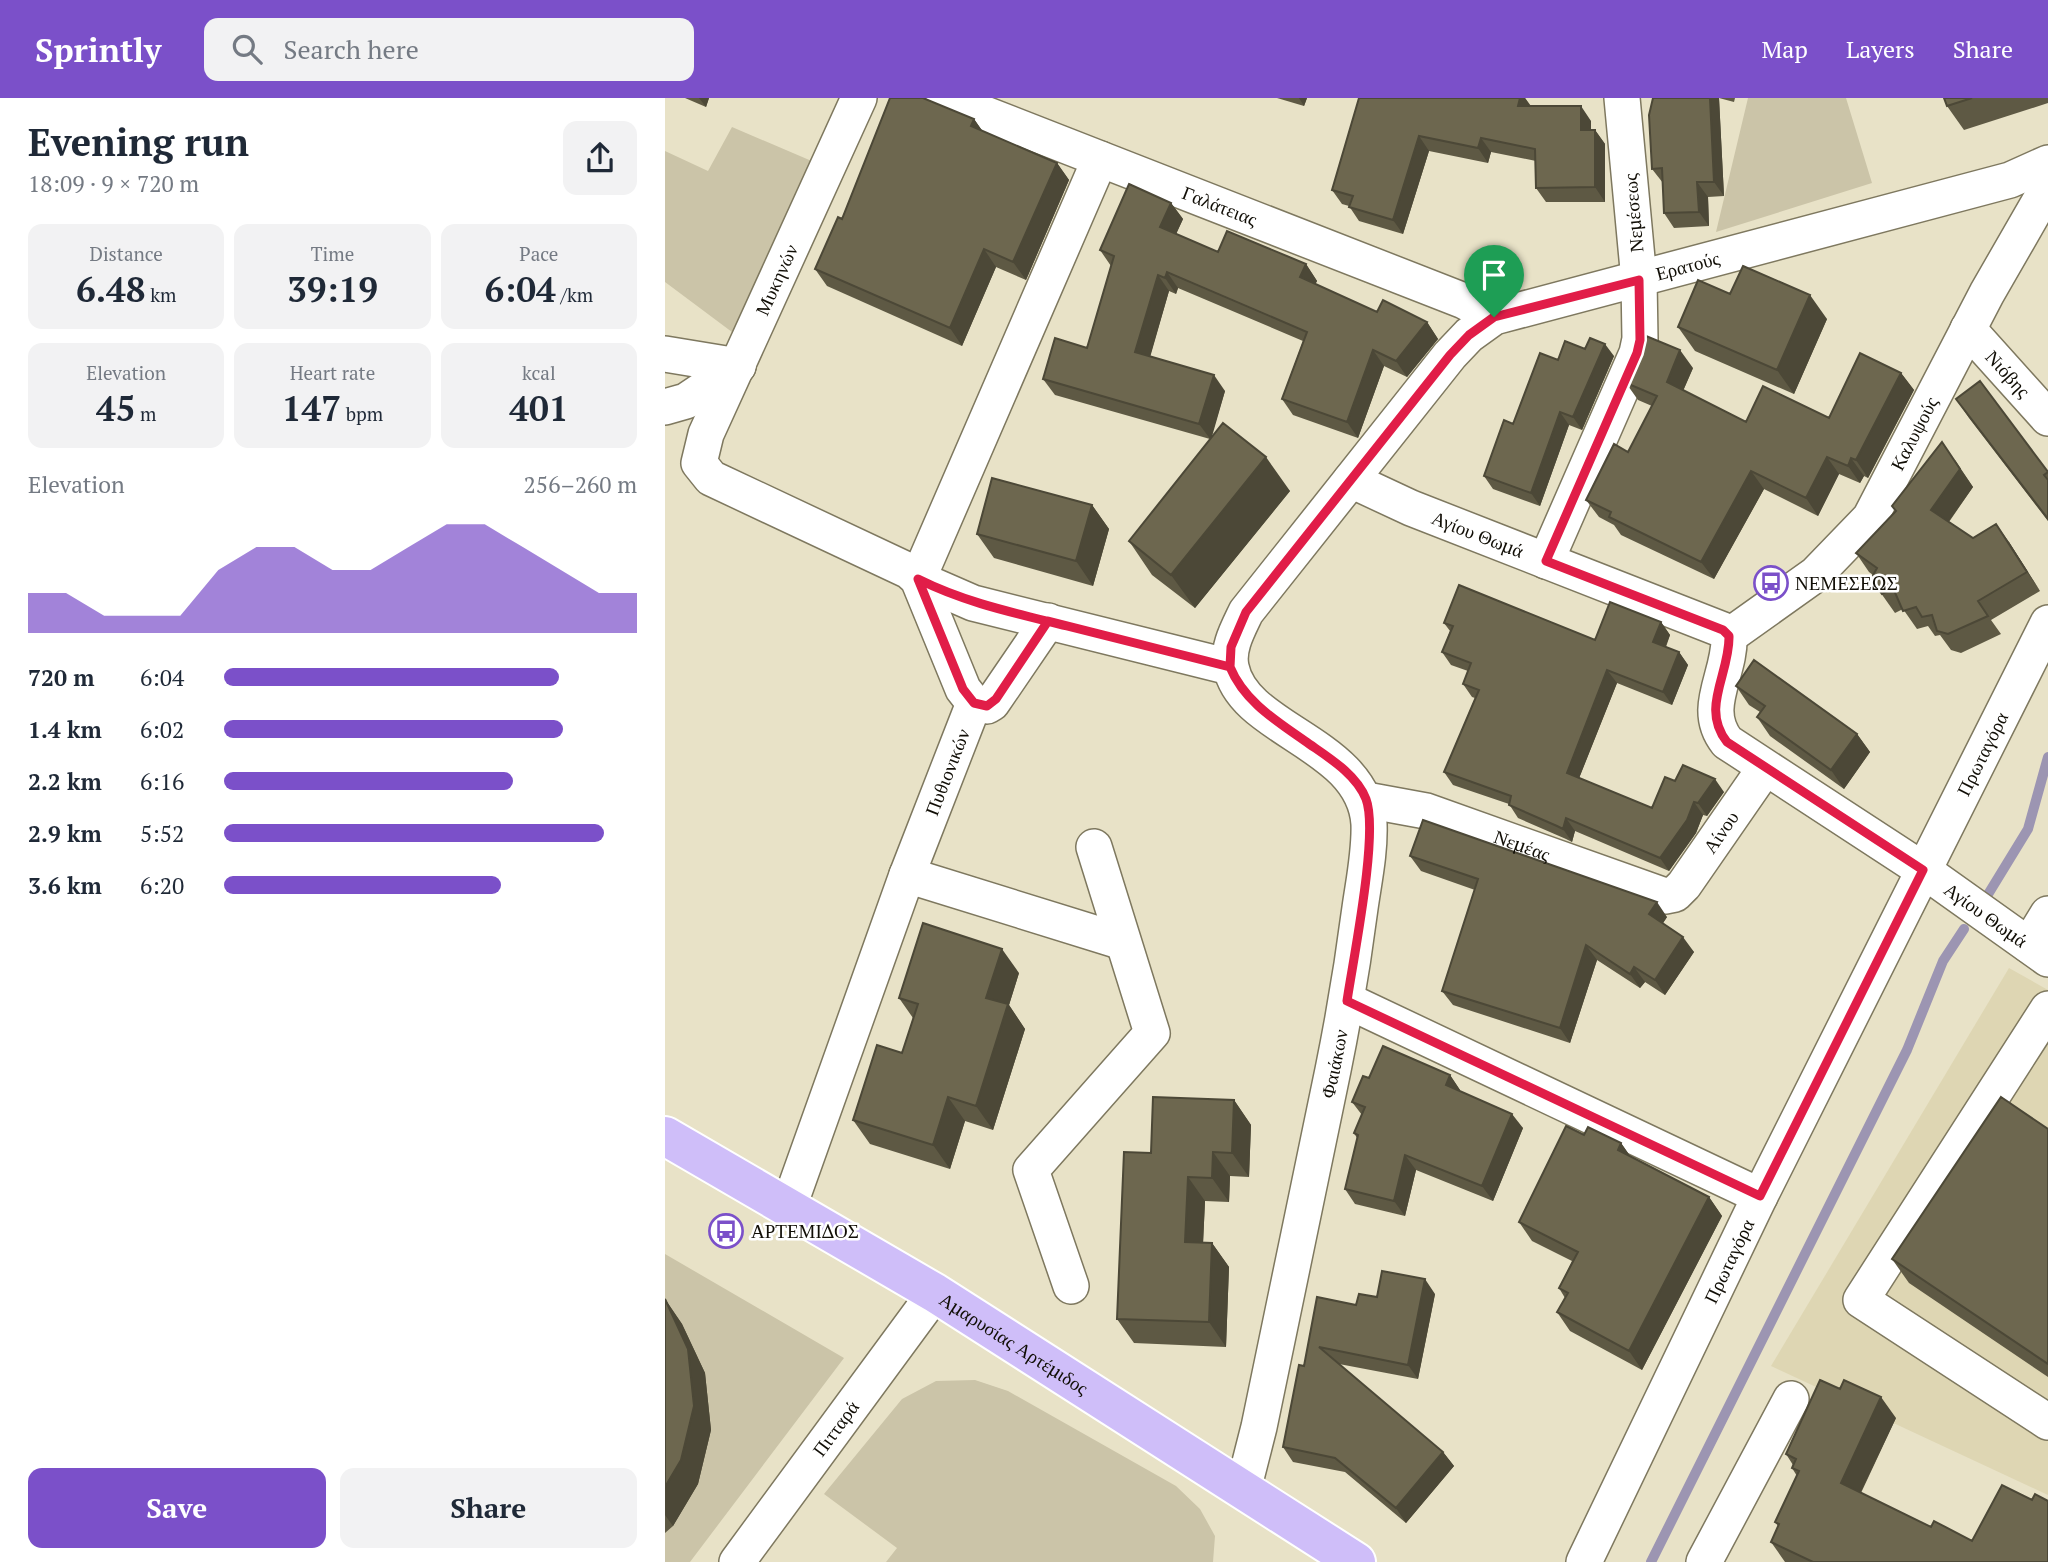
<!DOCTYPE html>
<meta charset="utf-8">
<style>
body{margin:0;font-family:"PT Serif",serif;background:#f2f2f3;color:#1f2937;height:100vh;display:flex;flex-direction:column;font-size:26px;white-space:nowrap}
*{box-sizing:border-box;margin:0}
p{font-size:23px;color:#747a83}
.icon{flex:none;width:38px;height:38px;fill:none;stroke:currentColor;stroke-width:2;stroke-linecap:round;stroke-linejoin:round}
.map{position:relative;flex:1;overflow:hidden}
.drawer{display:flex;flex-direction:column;background:#fff;width:665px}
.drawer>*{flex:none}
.pin{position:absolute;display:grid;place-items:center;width:60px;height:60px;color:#fff;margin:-72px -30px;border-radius:50% 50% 50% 0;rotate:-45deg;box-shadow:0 0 7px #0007}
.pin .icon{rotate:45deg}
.round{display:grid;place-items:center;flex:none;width:74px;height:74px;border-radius:14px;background:#f2f2f3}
.overview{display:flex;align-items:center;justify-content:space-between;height:119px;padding:0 28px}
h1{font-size:38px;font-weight:800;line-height:52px}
.metrics{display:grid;grid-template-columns:repeat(3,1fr);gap:10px;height:119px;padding:7px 28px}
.metrics div{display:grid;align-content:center;border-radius:14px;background:#f2f2f3;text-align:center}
.metrics b{font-size:35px;font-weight:800}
.metrics small{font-size:19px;font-weight:400}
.metrics p{font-size:19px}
.chart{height:196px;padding:14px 28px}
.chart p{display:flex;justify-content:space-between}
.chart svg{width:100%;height:126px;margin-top:7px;fill:#7b50c9;opacity:.7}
.primary-button{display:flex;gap:14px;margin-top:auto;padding:14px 28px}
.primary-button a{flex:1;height:80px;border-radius:14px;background:#7b50c9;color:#fff;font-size:28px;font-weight:800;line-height:80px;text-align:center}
.primary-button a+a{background:#f2f2f3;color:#1f2937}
ul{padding:0 28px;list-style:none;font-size:23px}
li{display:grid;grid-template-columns:112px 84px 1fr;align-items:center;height:52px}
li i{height:18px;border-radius:9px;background:#7b50c9}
header{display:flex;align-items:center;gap:42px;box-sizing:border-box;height:98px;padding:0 35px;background:#7b50c9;color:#fff}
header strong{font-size:33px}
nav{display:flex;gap:38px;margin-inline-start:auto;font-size:24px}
.search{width:490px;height:63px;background:#f2f2f3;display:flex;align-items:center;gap:18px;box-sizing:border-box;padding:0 24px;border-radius:14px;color:#747a83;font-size:26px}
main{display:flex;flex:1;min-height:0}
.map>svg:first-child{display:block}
</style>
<header>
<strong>Sprintly</strong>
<div class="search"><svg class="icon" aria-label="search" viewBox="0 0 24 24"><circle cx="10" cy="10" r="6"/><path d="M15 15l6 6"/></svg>Search here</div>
<nav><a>Map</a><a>Layers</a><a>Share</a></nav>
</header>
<main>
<section class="drawer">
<div class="overview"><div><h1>Evening run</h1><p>18:09 · 9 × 720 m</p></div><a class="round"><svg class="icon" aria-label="share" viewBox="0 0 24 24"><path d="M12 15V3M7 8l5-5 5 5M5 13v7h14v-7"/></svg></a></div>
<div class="metrics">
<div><p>Distance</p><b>6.48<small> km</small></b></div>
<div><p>Time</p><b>39:19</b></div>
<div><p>Pace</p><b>6:04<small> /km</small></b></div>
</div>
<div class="metrics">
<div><p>Elevation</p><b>45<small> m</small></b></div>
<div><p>Heart rate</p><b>147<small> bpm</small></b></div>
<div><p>kcal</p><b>401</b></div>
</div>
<div class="chart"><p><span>Elevation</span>256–260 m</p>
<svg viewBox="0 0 160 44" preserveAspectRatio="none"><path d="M0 44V30L10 30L20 38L30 38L40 38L50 22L60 14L70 14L80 22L90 22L100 14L110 6L120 6L130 14L140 22L150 30L160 30V44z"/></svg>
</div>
<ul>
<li><b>720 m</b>6:04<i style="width:81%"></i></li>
<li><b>1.4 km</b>6:02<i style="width:82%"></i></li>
<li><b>2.2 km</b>6:16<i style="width:70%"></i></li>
<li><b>2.9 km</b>5:52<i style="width:92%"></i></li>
<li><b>3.6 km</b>6:20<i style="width:67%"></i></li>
</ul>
<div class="primary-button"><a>Save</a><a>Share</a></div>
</section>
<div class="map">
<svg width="1383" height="1464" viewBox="0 0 1383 1464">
<rect width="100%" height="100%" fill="#e8e2c7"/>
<!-- built -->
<path fill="#ded6b3" d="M1344,870l39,22v505l-277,-129z"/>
<!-- green -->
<path fill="#cbc4a8" d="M1083,0h98l26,85 -156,49z
M67,29l82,35 -78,173 -71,-53v-131l43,20z
M0,1156l179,104 -154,204h-25z
M310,1282l33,11 168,95 24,23 15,27 -2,26h-327l11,-14 -73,-54 78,-95 34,-18z"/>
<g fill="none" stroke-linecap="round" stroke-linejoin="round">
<!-- stream -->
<path stroke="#9c95b2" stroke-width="10" d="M1322,798l41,-67 20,-72
M986,1464l256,-512 36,-89 21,-32"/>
<!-- minor casing -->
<g stroke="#7e785f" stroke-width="38">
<g id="minor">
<path id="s1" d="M279,0l520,203 30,16"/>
<path d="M435,61l-182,420 55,24 257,64"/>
<path id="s2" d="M1303,231l80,89"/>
<path d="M0,256l73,12"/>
<path d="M0,309l21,-6 52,-35"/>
<path id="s3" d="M686,382l60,28 312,122 6,6c2,38 -29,72 -2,106l196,128 125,89"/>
<path d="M881,463l91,-208 3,-14 -1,-59 -17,-182"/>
<path id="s4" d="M1064,538l87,-62 54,-56 117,-225 61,-106"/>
<path d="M309,605l13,3 5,-3 56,-82"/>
<path id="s5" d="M701,702l60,11 239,85 10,-2 9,-9 81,-117"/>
<path d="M242,777l216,67"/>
<path d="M1364,847l19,-31"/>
<path d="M683,903l412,195"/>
<path d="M1383,911l-187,291 187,122"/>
<path id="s6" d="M124,1108l118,-331 67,-172 -11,-14 -45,-110 -9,-8 -198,-93 -12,-15 7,-29 153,-336"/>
<path d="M406,1188l-40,-116 121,-137 -58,-186"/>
<path id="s7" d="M578,1392l16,-63c25,-119 49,-238 74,-357 11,-54 20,-108 27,-162 4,-28 10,-56 9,-84 -5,-81 -126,-93 -138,-157 -4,-19 7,-38 15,-55l204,-257 19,-20 25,-18 516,-137 38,-17"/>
<path id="s8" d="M72,1464l198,-269"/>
<path id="s9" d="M919,1464l176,-366 288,-573"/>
<path d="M1039,1464l87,-163"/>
</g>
</g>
<!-- major casing -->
<g stroke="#fff" stroke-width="42">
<g id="major">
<path id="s10" d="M0,1038l270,157 421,269"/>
</g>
</g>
<!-- minor -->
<use href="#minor" stroke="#fff" stroke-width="35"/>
<!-- major -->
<use href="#major" stroke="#cfbef9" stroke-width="38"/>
</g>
<!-- wall -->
<path fill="#5e5944" d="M20,0h24l-3,9z
M612,0h30l-3,8z
M694,0h166l6,8 60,15v9h4l10,14v58h-59l-10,-14v-27l-45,-9 -3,11 -59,-12 -26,83 -44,-13 -10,-15 -7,-2 -10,-14z
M988,0h82l-1,4 -15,-4 5,98 -16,1 1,29 -35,2 -10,-15 -1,-30 -11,-14z
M1279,0h104v5l-84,27 -17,-24z
M259,1l50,20 9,13 74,31 12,17 -43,100 -30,-13 -34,79 -135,-60 -12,-17 27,-50z
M506,105l12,16 -7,15 42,18 88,12 11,17 -2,3 62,28 50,10 11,17 -31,38 -23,-11 -26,72 -65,-23 -11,-16 21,-58 -125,-53 -2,6 -7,-3 -19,65 75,35 -14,46 79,54 -95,117 -43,-33 -23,-34 81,-102 -155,-44 -12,-16 44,-31 24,-82 -11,-16z
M1065,196l97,25 -33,75 -99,-43 -17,-24z
M920,251l29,7 -32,74 -13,-5 -29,81 -47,-17 -9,-13 29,-52 45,-64z
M1028,270l-10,23 63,31 83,-4 72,-45 13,17 -46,88 -4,-2 -4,7 -21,-9 -21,42 -54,-27 -50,90 -93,-44 -7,-10 -15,-8 -13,-17 42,-48 24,-46 -14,-6 -12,-17z
M1291,301l92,73v49l-79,-103z
M1290,362l18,27 -24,35 24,16 36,4 31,49 -49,29 10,14 -40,19 -10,-3 -11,-15 -5,1 -7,-10 -11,3 -14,-20 -8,4 -24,-34 2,-4 -4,-3 -13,-19z
M427,407l17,24 -16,57 -99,-28 -17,-24z
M996,524l9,13 -4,12 13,5 9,13 -16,40 -55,-22 -38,95 73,30 23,-27 49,11 -17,24 -4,-1 -7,18 -27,38 -94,-40 -3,11 -6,-3 -48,-21 -9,-14 -56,-19 -9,-13 31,-74 -3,-1 -9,-13 5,-13 -17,-6 -9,-13 8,-21 -6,-8 151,17z
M1071,588l121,48 13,18 -26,37 -74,-53 -13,-19 3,-5 -11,-7z
M745,758l257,61 -4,6 31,29 -29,43 -20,-13 -5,6 -43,-28 -27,83 -117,-38 -11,-14 33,-101 -54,-19z
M354,875l-10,32 16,24 -32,101 -28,-9 -15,48 -80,-25 -17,-24 49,-67 11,-35 -14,-20z
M785,977l10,15v1l63,37 -30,73 -77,-31 -11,46 -50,-12 -10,-15 12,-51 -3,-5 8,-18 -10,-13 17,-24z
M569,1002l17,25 -2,52 -19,-1 -1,26 -24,-1 -2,42h9l17,24 -3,80 -92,-4 -17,-24 34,-166z
M1383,1031v248l-139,-94 -17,-24z
M919,1037l37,8 10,14 78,40 13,19 -80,154 -72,-39 -13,-19 8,-14 -6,-10 13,-27 -40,-20 -13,-19z
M770,1196l-17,85 -79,-15 104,88 11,14 -48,57 -61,-51 -52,-10 -10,-15 21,-81 52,-61 21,-8z
M0,1201l17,25 23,49 6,57 -13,54 -25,42 -8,7z
M1231,1320l-35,75 70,34 41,14 60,-41 16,62h-263l-14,-20 7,-16 -3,-4 22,-46 -5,-8 1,-3 -7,-11z"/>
<!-- shaded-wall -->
<path fill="#4c4837" d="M34,0h10l-3,9z
M634,0h8l-3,8z
M855,0h5l6,9 -13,-1z
M1045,0h9l5,98 -10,-14z
M916,8l10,15v23l-10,-14z
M309,21l12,17 -15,-10z
M930,32l10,14v58l-10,-15z
M754,38l10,15 -26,83 -10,-14z
M816,40l10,14 -3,11 -10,-15z
M392,65l12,17 -43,100 -13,-18z
M1032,84l11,15 1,29 -10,-14z
M506,105l12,16 -11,24 -12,-16z
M319,151l12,18 -34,79 -12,-18z
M641,166l11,17 -6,12 -11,-16z
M502,174l11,16 -2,6 -11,-16z
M493,177l11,16 -22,77 -12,-16z
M1145,197l17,24 -33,75 -17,-24z
M762,224l11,17 -31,38 -11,-16z
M940,246l9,12 -32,74 -9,-13z
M708,252l11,16 -26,72 -11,-16z
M1015,252l13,18 -14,32 -12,-18z
M1236,275l13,17 -46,88 -12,-18z
M549,277l11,16 -14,49 -12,-16z
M895,314l9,13 -29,81 -9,-13z
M1277,344l31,45 -29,41 -13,-18z
M601,359l24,34 -95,117 -24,-33z
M1162,359l12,17 -21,42 -12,-18z
M1186,360l13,18 -4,7 -12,-17z
M1086,373l13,18 -50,90 -13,-17z
M427,407l17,24 -16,57 -17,-25z
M1331,426l13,18 31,49 -13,-19z
M996,524l9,13 -8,20 -9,-13z
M1014,554l9,13 -16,40 -9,-13z
M942,572l10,13 -41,103 -9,-13z
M1192,636l13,18 -26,37 -13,-19z
M1050,681l9,13 -17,24 -9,-13z
M1029,704l9,13 -7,18 -27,38 -9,-13z
M901,720l9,13 -3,11 -9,-13z
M992,804l10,15 -8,12 -10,-15z
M1018,839l11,15 -29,43 -10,-15z
M921,847l11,15 -27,83 -10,-15z
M337,851l17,24 -10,32 16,24 -32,101 -17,-24 10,-108z
M969,869l11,15 -5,6 -10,-14z
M785,977l10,15 -4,10 -10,-15z
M283,999l17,24 -15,48 -17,-24z
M569,1002l17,25 -2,52 -17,-24z
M847,1016l11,14 -30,73 -11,-15z
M956,1045l13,19 -16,-12z
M548,1054l17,24 -1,26 -17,-24z
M740,1057l11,15 -11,46 -11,-15z
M523,1079l17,24 -3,65 -17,-24z
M1044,1099l13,19 -80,154 -13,-19z
M547,1145l17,24 -3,80 -17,-25z
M760,1181l10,15 -17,85 -10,-14z
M0,1201l17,25 23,49 6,57 -13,54 -25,42 -8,-11z
M1216,1299l15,21 -41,86 -14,-21z
M778,1354l11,14 -48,57 -10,-15z"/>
<!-- building -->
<path fill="#6d674f" stroke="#4c4837" stroke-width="2" d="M225,0h33l51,21 -3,7 86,37 -44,99 -29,-13 -34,79 -135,-59 23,-52 4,2z
M694,0h161l-2,8h63v24h14v57l-59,1 -1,-39 -54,-11 -3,10 -59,-12 -26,84 -44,-13 4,-11 -21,-6z
M988,0h57l4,84h-17l2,30 -35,1 -2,-45 -10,1 -3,-54z
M1279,0h28l-25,8z
M464,86l42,19 -11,24 58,25 9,-21 79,33 -6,13 77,35 6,-12 44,22 -31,39 -23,-11 -26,72 -65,-23 25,-67 -140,-60 -2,6 -7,-3 -23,77 79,23 -15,49 -156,-45 12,-41 32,10 27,-92 -14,-6z
M1078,168l67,29 -33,75 -99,-43 20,-47 32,14z
M981,238l34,14 -13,32 79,40 17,-36 66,32 31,-65 41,20 -45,87 -5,-2 -3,8 -21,-9 -21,41 -55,-27 -50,91 -92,-45 2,-5 -25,-12 28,-56 14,8 29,-56 -31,-13z
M925,240l15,6 -32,73 -13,-5 -29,81 -47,-17 20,-56 9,4 27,-71 18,7 7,-19 20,8z
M1315,283l68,91 -4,3 4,5v39l-92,-120z
M558,325l43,34 -95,118 -42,-34z
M1277,344l18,27 -29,41 42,28 23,-14 31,48 -49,29 10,15 -40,18 -11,-3 -5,-16 -10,2 -6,-10 -13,4 -10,-23 -11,6 -11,-15 6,-11 -21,-15 40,-42 -4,-5z
M327,380l100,27 -16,56 -99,-27z
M794,487l136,55 15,-38 51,20 -8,20 26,10 -16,40 -56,-22 -40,103 85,35 13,-31 10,4 8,-16 32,14 -17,24 -4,-1 -7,18 -27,38 -94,-40 -3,11 -6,-3 -48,-21 2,-9 -67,-24 35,-82 -16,-6 8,-21 -29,-11 11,-26 -9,-3z
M1089,562l103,74 -26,36 -74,-53 8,-11 -29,-20z
M758,722l234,82 -8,12 34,23 -28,43 -21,-13 -4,7 -44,-29 -26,83 -118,-37 36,-112 -68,-23z
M258,825l79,26 -16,49 22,6 -32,102 -28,-9 -15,48 -80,-25 24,-75 25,8 16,-49 -19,-6z
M718,948l67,29 -4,10 66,29 -30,72 -77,-31 -11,46 -49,-12 13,-54 -4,-2 11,-26 -13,-5 11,-26 6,2z
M488,999l81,3 -2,53 -19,-1 -1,26 -24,-1 -3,65 27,1 -3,79 -92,-3 7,-167 27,1z
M1336,999l47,32v235l-156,-105z
M901,1028l18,9 4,-8 33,16 -3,7 91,47 -80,154 -72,-39 11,-19 -9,-5 19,-36 -59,-30z
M717,1173l43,8 -17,86 -89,-18 124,105 -47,56 -61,-50 -52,-11 16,-82 5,1 13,-69 39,8 3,-11 18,3z
M0,1201l23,50 6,57 -13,54 -16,27z
M1155,1282l20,9 4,-9 37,17 -40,86 90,44 3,-6 38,20 30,-56 30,15 3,-6 13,7v61h-235l-42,-20 8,-18 -4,-2 24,-51 -7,-3 4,-9 -10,-5z"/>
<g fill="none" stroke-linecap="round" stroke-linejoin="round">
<!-- route casing -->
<g stroke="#fff" stroke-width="14">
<path id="route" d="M829,219l-25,18 -19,20 -204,257 -15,35 -1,20 -182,-46 -52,78 -9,7 -13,-3 -11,-14 -45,-110c48,24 97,34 149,47 55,14 109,27 163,41 14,34 45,53 75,74 21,15 51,32 61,58 13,34 -13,161 -19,202l413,195 163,-326 -196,-128c-27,-34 3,-68 2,-106l-6,-6 -177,-69 91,-208 3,-13 -1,-60 -145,37"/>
</g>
<!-- route -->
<use href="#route" stroke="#e11d48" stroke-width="9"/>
</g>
<!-- icons -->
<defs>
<g id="bus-ring" transform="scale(1.75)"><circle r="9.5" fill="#fff" stroke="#7b50c9" stroke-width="1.5"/><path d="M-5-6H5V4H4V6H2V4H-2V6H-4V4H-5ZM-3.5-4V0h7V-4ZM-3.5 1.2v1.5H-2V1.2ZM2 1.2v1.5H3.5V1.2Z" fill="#7b50c9"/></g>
</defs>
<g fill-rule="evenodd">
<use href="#bus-ring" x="1106" y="485"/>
<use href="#bus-ring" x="61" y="1133"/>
</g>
<g text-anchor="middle" stroke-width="5" stroke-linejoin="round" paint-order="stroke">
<!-- street labels -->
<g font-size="19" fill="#110e06" stroke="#fff">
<text dy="7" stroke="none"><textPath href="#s1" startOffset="296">Γαλάτειας</textPath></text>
<text transform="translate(968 115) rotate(-95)" y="7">Νεμέσεως</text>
<text dy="7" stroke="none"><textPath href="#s7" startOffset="1540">Ερατούς</textPath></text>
<text dy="7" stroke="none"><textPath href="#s6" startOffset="1122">Μυκηνών</textPath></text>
<text dy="7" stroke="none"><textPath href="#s2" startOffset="60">Νιόβης</textPath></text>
<text dy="7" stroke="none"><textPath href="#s4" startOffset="280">Καλυψούς</textPath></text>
<text dy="7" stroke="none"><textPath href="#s3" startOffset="138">Αγίου Θωμά</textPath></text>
<text dy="7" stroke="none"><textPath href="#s9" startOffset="901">Πρωταγόρα</textPath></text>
<text dy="7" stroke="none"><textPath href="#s6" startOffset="462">Πυθιονικών</textPath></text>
<text dy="7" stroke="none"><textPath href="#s5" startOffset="402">Αίνου</textPath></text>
<text dy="7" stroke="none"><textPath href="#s5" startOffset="163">Νεμέας</textPath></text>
<text dy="7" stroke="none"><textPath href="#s3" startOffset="831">Αγίου Θωμά</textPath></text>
<text dy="7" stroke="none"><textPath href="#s7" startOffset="436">Φαιάκων</textPath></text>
<text dy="7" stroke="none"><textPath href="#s9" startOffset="334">Πρωταγόρα</textPath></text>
<text dy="7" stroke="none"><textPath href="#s10" startOffset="406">Αμαρυσίας Αρτέμιδος</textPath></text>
<text dy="7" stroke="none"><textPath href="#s8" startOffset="166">Πιτταρά</textPath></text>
</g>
<!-- poi labels -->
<g font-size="19" fill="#110e06" stroke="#fff" text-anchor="start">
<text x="1130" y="492">ΝΕΜΕΣΕΩΣ</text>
<text x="86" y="1140">ΑΡΤΕΜΙΔΟΣ</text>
</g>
</g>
</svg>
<div class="pin" style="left:829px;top:219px;background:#1e9e55"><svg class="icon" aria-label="arrive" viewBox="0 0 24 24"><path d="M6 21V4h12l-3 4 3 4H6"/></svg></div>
</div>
</main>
